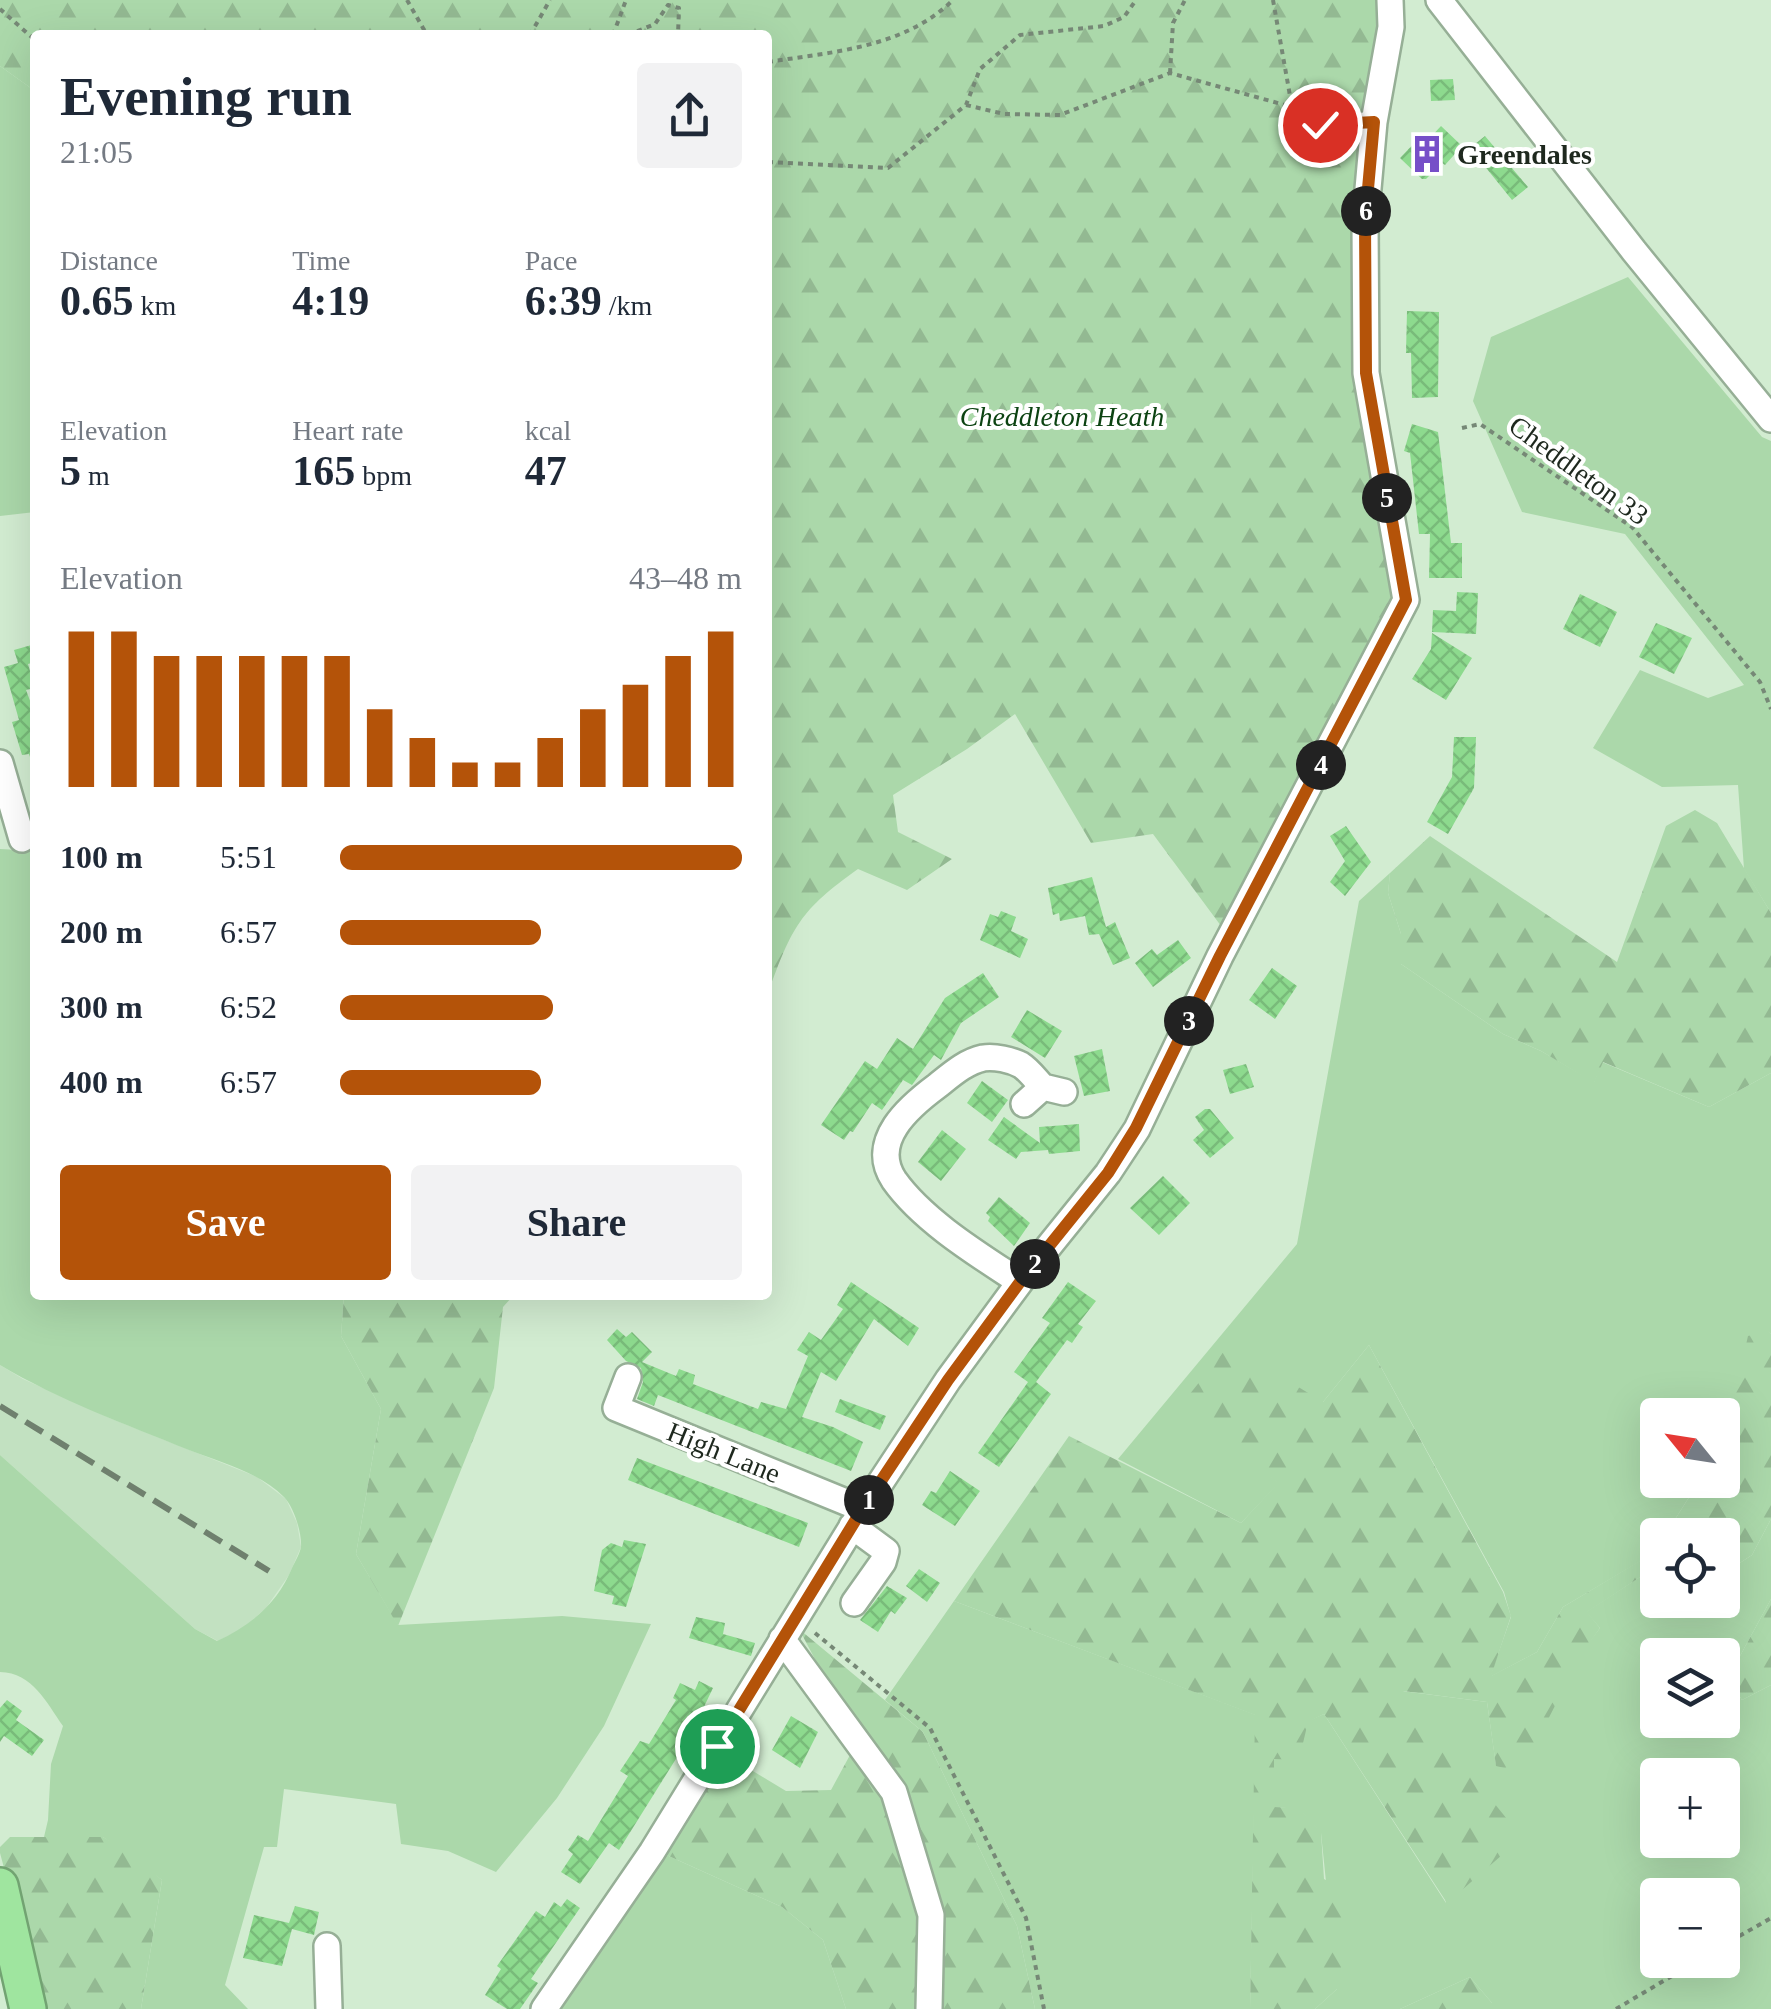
<!DOCTYPE html>
<meta charset="utf-8">
<style>
body{margin:0;font-family:"Times New Roman",serif;background:#f2f2f3;color:#1f2937;height:100vh;display:flex;flex-direction:column;font-size:38px;white-space:nowrap}
*{box-sizing:border-box;margin:0}
p{font-size:32px;color:#747a83}
.icon{flex:none;width:55px;height:55px;fill:none;stroke:currentColor;stroke-width:2;stroke-linecap:round;stroke-linejoin:round}
.map{position:relative;flex:1;overflow:hidden}
.details{position:absolute;left:30px;top:30px;width:742px;height:1270px;display:flex;flex-direction:column;background:#fff;border-radius:10px;box-shadow:0 10px 40px #0002}
.details>*{flex:none}
.needle{width:65px;rotate:300deg}
.controls{position:absolute;left:1640px;top:1398px;display:grid;gap:20px}
.controls a{display:grid;place-items:center;width:100px;height:100px;border-radius:10px;background:#fff;box-shadow:0 10px 40px #0002;font-size:50px}
.pin{position:absolute;display:grid;place-items:center;width:85px;height:85px;color:#fff;margin:-42px;border:5px solid #fff;border-radius:50%;box-shadow:0 2px 10px #0007}
.km{position:absolute;width:50px;height:50px;margin:-25px;border-radius:50%;background:#222;color:#fff;font-size:28px;line-height:50px;text-align:center}
.round{display:grid;place-items:center;flex:none;width:105px;height:105px;border-radius:10px;background:#f2f2f3}
.headline{display:flex;align-items:center;justify-content:space-between;height:170px;padding:0 30px}
h1{font-size:55px;font-weight:800;line-height:75px}
.stats{display:grid;grid-template-columns:repeat(3,1fr);gap:15px;height:170px;padding:10px 30px}
.stats div{display:grid;align-content:center}
.stats b{font-size:42px;font-weight:800}
.stats small{font-size:28px;font-weight:400}
.stats p{font-size:28px}
.chart{height:280px;padding:20px 30px}
.chart p{display:flex;justify-content:space-between}
.chart svg{width:100%;height:180px;margin-top:10px;stroke:#b45309;stroke-width:6}
.action{display:flex;gap:20px;margin-top:auto;padding:20px 30px}
.action a{flex:1;height:115px;border-radius:10px;background:#b45309;color:#fff;font-size:40px;font-weight:800;line-height:115px;text-align:center}
.action a+a{background:#f2f2f3;color:#1f2937}
ul{padding:0 30px;list-style:none;font-size:32px}
li{display:grid;grid-template-columns:160px 120px 1fr;align-items:center;height:75px}
li i{height:25px;border-radius:12px;background:#b45309}
.map>svg:first-child{display:block}
</style>
<div class="map">
<svg width="1771" height="2009" viewBox="0 0 1771 2009">
<defs>
<pattern id="forest-firs" width="22" height="20" patternUnits="userSpaceOnUse" patternTransform="scale(2.5)"><rect width="22" height="20" fill="#abd8aa"/><path d="M5 1l3.5 6h-7zM16 11l3.5 6h-7z" fill="#93b992"/></pattern>
<pattern id="building-cross-hatch" width="8" height="8" patternUnits="userSpaceOnUse" patternTransform="scale(2.5)"><rect width="8" height="8" fill="#8dda8e"/><path d="M0 0l8 8M0 8l8-8" fill="none" stroke="#79bb7a"/></pattern>
</defs>
<rect width="100%" height="100%" fill="#d2ecd1"/>
<!-- built -->
<path fill="#c2e1c1" d="M0,1365l23,14 89,40 145,58 29,22 11,24 4,24 -12,28 -23,33 -24,21 -24,12 -23,-12 -195,-174z"/>
<!-- grass -->
<path fill="#abd8aa" fill-rule="evenodd" d="M0,66l35,25v421l-35,4z
M1628,277l134,160 9,4v472l-27,-44 -6,-84 -76,2 -69,-39 47,-78 68,28 36,-13 -119,-151 -103,-22 -49,-111 18,-64z
M35,845v450h309l-3,41 40,73 -25,145 42,71 164,-9 89,8 -47,102 -47,72 -61,74 -48,-21 -47,-7 -5,-40 -112,-15 -7,58h-13l-39,138 23,24h-107l21,-129 -59,-43h-59l4,-17 3,-56 12,-38c-17,-24 -30,-53 -63,-54v-217l195,174 22,12c33,-15 61,-38 75,-73 3,-6 8,-15 9,-21 1,-14 -7,-40 -17,-50 -25,-25 -64,-35 -95,-47 -64,-26 -130,-50 -189,-85v-516l19,1z
M1390,873l-2,20 13,41v30l102,70 38,17 53,31 8,-20 107,45 62,-34v261l-3,-3 -44,112 -2,-28h-64v65h42l-35,55h-7l-1,12 -3,6 -91,54 -26,45 -47,25 21,-60 -7,-25 -135,-247 -46,57 -141,2 97,79 -38,40 -123,-64 179,-215 62,-343z
M1771,1519v80l-43,79 14,22 29,-15v324h-279v-6l-22,-26 -70,32h-85l22,-20 -16,-156 -22,-24 -25,-2v-48l34,-38 16,-7 122,189 -44,-212 85,11 9,63 104,-137 -14,-16 71,-46 1,34h8l2,7 12,-7h42l1,-26 29,-19zM1658,1655h64v65h-64zM1658,1775h64v65h-64zM1658,1895h64v65h-64z
M954,1601l302,114 -6,294h-215l-18,-83 -94,-194 -38,-32z
M662,1853l120,54 41,33 23,69h-292z"/>
<!-- forest -->
<path fill="url(#forest-firs)" d="M0,0h1379l4,26 -26,188 39,387 -172,329 -71,-96 -62,9 -76,-129 -48,35 -74,46 5,37 54,27 -45,31 -49,-21c-58,41 -66,58 -90,124v-958h-733v56l-35,-25z
M1695,810l22,13 54,90v160l-62,34 -106,-45 -9,21 -53,-32 -38,-17 -102,-70v-30l-13,-41 2,-20 40,-37 187,126 49,-136z
M344,1295h170l-11,12 -9,81 -96,238 -42,-72 25,-145 -40,-73z
M1768,1330l3,4v185l-19,36 -29,19 -1,-39h-57l35,-55h22l1,-35 25,-109z
M1229,1345l94,57 46,-57 134,247 8,24 -20,60 46,-24 26,-45 90,-54 4,-6v19l-70,46 13,16 -19,27 -60,117 -25,-6 -9,-64 -84,-11 104,128 3,29 -63,55 -123,-189 -16,8 -9,38 -25,-1v48l25,1 22,24 3,47 31,17 -18,93 -22,20h-65l5,-294 -301,-114 115,-165 172,87 37,-40 -97,-78z
M1771,1599v86l-29,15 -14,-22z
M799,1629l124,103 94,194 18,83h-189l-23,-69 -41,-33 -120,-54 66,-97 58,35 45,-1 19,-35 -15,-58z
M10,1837h93l28,17 31,26 -21,129h-99l-42,-156v-6z
M1470,1977l22,26v6h-92z"/>
<!-- building -->
<path fill="url(#building-cross-hatch)" d="M1453,79l2,21 -24,1 -1,-21z
M1441,126l21,20 -17,19 -3,-2 -16,16h-4l-22,-21 21,-22 6,5z
M1485,136l43,51 -16,13 -42,-52z
M1407,311l32,1 -1,85 -26,1 -1,-45h-5z
M1412,424l26,8 13,111h11v35h-33l1,-44h-11l-9,-81 -6,-2z
M1457,592l21,1 -2,41 -44,-2 1,-22 23,1z
M1580,594l37,18 -17,35 -37,-18z
M1656,623l36,15 -18,36 -35,-17z
M1432,633l40,25 -26,42 -34,-21 19,-30z
M35,644v18l-7,2 7,24 -9,2 9,24v45l-4,1 -2,-6 -7,1 -10,-33 7,-2 -15,-53 14,-4 -4,-13z
M1454,737h22l-2,51 -26,46 -21,-12 25,-45z
M1346,826l25,36 -26,34 -15,-14 15,-21 -15,-25z
M1092,877l14,50 9,-5 15,36 -17,7 -14,-31 -10,1 -4,-19 -25,5 -1,-8 -6,2 -5,-27z
M1001,911l15,6 -5,14 17,8 -8,19 -40,-18 10,-26 8,3z
M1178,940l13,18 -38,29 -18,-24 17,-14 5,6z
M1272,968l25,18 -22,33 -26,-19z
M983,973l16,24 -38,26 -20,37 -7,-5 -22,30 -9,-5 -21,30 -10,-7 -19,29 -3,-1 -6,9 -23,-15 44,-64 12,8 20,-31 16,11 32,-51z
M1027,1010l35,21 -17,27 -34,-21z
M1102,1049l8,42 -26,5 -10,-40z
M1246,1064l8,23 -24,7 -7,-24z
M982,1081l26,19 -16,22 -25,-19z
M1205,1109h5l24,29 -24,20 -17,-18 11,-10 -9,-13z
M1004,1117l36,26 -1,-16 40,-3 1,27 -31,3 -1,-4 -27,2 -5,7 -28,-19z
M942,1130l24,19 -25,32 -23,-19z
M1163,1176l27,27 -31,32 -29,-27z
M999,1197l31,26 -16,23 -26,-25 2,-4 -4,-4z
M851,1282l68,46 -11,18 -34,-27 -38,62 -15,-9 -19,45 31,10 30,15 -12,29 -193,-76 -4,11 -17,-7 6,-17 -2,-14 -15,-7 -19,-21 10,-11 9,8 6,-5 20,20 -10,10 34,14 3,-7 16,6 -2,9 65,25 3,-7 25,7 22,-53 -11,-6 12,-18 12,8 22,-31 -6,-4z
M1068,1282l28,19 -18,23 5,3 -11,16 -5,-3 -31,42 15,12 -52,73 -21,-14 50,-71 -14,-10 36,-49 -8,-5z
M840,1399l46,17 -6,14 -45,-18z
M637,1458l171,65 -9,24 -171,-67z
M950,1471l30,20 -25,35 -33,-21 9,-14 5,2z
M624,1540l22,4 -20,63 -14,-3 2,-8 -20,-5 8,-41 9,-7 11,4z
M919,1569l21,14 -13,19 -21,-16z
M887,1586l20,12 -12,16 -4,-3 -13,21 -18,-12z
M696,1617l29,6 -2,11 32,9 -4,13 -62,-18z
M699,1681l14,7 -24,50 -70,112 -10,-7 -29,41 -19,-12 12,-18 -5,-4 10,-15 10,6 40,-65 -8,-5 20,-30 9,3 27,-44 -3,-2 7,-15 15,7z
M7,1700l15,11 -6,9 28,20 -12,16 -28,-20 -4,6v-34z
M791,1716l27,16 -18,36 -28,-18z
M567,1899l13,9 -49,71 7,4 -18,26h-13l-22,-14 16,-26 -4,-3 39,-55 9,6 9,-15 7,5z
M295,1906l24,6 -5,23 -22,-6 -10,37 -39,-8 11,-43 35,8z"/>
<g fill="none" stroke-linecap="round" stroke-linejoin="round">
<!-- minor casing -->
<g stroke="#96af96" stroke-width="30">
<path id="minor" d="M1439,0l195,251 137,168
M0,763l22,76
M1024,1104l19,-17 21,5
M1020,1282c-41,-27 -97,-61 -126,-102 -26,-39 16,-74 43,-94 14,-11 28,-24 46,-28 12,-2 28,2 38,7 8,5 15,15 22,22
M628,1377l-12,31 247,101
M852,1526l34,25 -3,11 -29,41
M782,1639l112,153 37,123 -2,94
M327,1946l2,63
M544,2009l108,-157 211,-343 85,-129 72,-98 88,-109 29,-44 83,-173 186,-356 -40,-227 -1,-151 9,-100 17,-95 -1,-27"/>
</g>
<!-- highway casing -->
<g stroke="#72a372" stroke-width="40">
<path id="highway" d="M0,1886l28,123"/>
</g>
<!-- path -->
<path stroke="#768876" stroke-width="4" stroke-dasharray="5 5" stroke-linecap="butt" d="M407,0l20,35
M1273,0l19,107
M0,9l35,31
M530,35l20,-35
M613,35l13,-35
M628,35l27,-11 13,-19 11,3 -1,27
M768,62c64,-10 136,-14 185,-62
M1170,73l3,-50 12,-23
M966,105l38,9 56,1 110,-42 122,34 28,18 32,-2
M768,162l120,6 78,-63 14,-36 40,-34 84,-9 20,-9 12,-17
M1462,428l18,-4 152,103 128,155 11,27
M815,1633l115,95 96,190 18,91
M1722,1946l49,-28
M1616,2009l83,-49"/>
<!-- minor -->
<use href="#minor" stroke="#fff" stroke-width="25"/>
<!-- highway -->
<use href="#highway" stroke="#9fe59f" stroke-width="35"/>
<!-- rail -->
<path stroke="#6f806e" stroke-width="6" stroke-dasharray="20 10" stroke-linecap="butt" d="M0,1406l269,165"/>
</g>
<g fill="none" stroke-linecap="round" stroke-linejoin="round">
<!-- route casing -->
<g stroke="#fff" stroke-width="20">
<path id="route" d="M717,1746l146,-238 85,-128 72,-98 88,-109 28,-45 84,-172 186,-356 -40,-227 -1,-151 9,-100 -54,3"/>
</g>
<!-- route -->
<use href="#route" stroke="#b45309" stroke-width="12"/>
</g>
<!-- icons -->
<defs>
<g id="building-bare" transform="scale(3)"><path d="M-4-6H4V6H1V3H-1V6H-4ZM-2.5-4.3h1.7v1.8h-1.7ZM.8-4.3h1.7v1.8H.8ZM-2.5-1h1.7V.8h-1.7ZM.8-1h1.7V.8H.8Z" fill="#764fc8" stroke="#fff" stroke-width="2.5" paint-order="stroke"/></g>
</defs>
<g fill-rule="evenodd">
<use href="#building-bare" x="1427" y="154"/>
</g>
<g text-anchor="middle" stroke-width="8" stroke-linejoin="round" paint-order="stroke">
<!-- poi labels -->
<g font-size="28" font-weight="bold" fill="#1e281e" stroke="#fff" text-anchor="start">
<text x="1457" y="164">Greendales</text>
</g>
<!-- park labels -->
<g font-size="28" font-style="italic" fill="#0c4312" stroke="#fff">
<text x="1062" y="426">Cheddleton Heath</text>
</g>
<!-- street labels -->
<g font-size="28" fill="#1e281e" stroke="#fff">
<text transform="translate(1579 470) rotate(36)" y="10">Cheddleton 33</text>
<text transform="translate(724 1452) rotate(22)" y="10">High Lane</text>
</g>
</g>
</svg>
<div class="controls">
<a><svg class="needle" viewBox="-14 -14 28 28"><path d="M0-13l5 13h-10z" fill="#e53935"/><path d="M0 13l5-13h-10z" fill="#747a83"/></svg></a>
<a><svg class="icon" aria-label="locate" viewBox="0 0 24 24"><circle cx="12" cy="12" r="6"/><path d="M12 2v4M12 18v4M2 12h4M18 12h4"/></svg></a>
<a><svg class="icon" aria-label="layers" viewBox="0 0 24 24"><path d="M12 4l9 5-9 5-9-5zM3 14l9 5 9-5"/></svg></a>
<a>+</a>
<a>−</a>
</div>
<div class="pin" style="left:717px;top:1746px;background:#1e9e55"><svg class="icon" aria-label="arrive" viewBox="0 0 24 24"><path d="M6 21V4h12l-3 4 3 4H6"/></svg></div>
<div class="pin" style="left:1320px;top:125px;background:#d93025"><svg class="icon" aria-label="check" viewBox="0 0 24 24"><path d="M5 12l5 5 9-10"/></svg></div>
<b class="km" style="left:869px;top:1500px">1</b>
<b class="km" style="left:1035px;top:1264px">2</b>
<b class="km" style="left:1189px;top:1021px">3</b>
<b class="km" style="left:1321px;top:765px">4</b>
<b class="km" style="left:1387px;top:498px">5</b>
<b class="km" style="left:1366px;top:211px">6</b>
<section class="details">
<div class="headline"><div><h1>Evening run</h1><p>21:05</p></div><a class="round"><svg class="icon" aria-label="share" viewBox="0 0 24 24"><path d="M12 15V3M7 8l5-5 5 5M5 13v7h14v-7"/></svg></a></div>
<div class="stats">
<div><p>Distance</p><b>0.65<small> km</small></b></div>
<div><p>Time</p><b>4:19</b></div>
<div><p>Pace</p><b>6:39<small> /km</small></b></div>
</div>
<div class="stats">
<div><p>Elevation</p><b>5<small> m</small></b></div>
<div><p>Heart rate</p><b>165<small> bpm</small></b></div>
<div><p>kcal</p><b>47</b></div>
</div>
<div class="chart"><p><span>Elevation</span>43–48 m</p>
<svg viewBox="0 0 160 44" preserveAspectRatio="none"><path d="M5 44V6M15 44V6M25 44V12M35 44V12M45 44V12M55 44V12M65 44V12M75 44V25M85 44V32M95 44V38M105 44V38M115 44V32M125 44V25M135 44V19M145 44V12M155 44V6"/></svg>
</div>
<ul>
<li><b>100 m</b>5:51<i style="width:100%"></i></li>
<li><b>200 m</b>6:57<i style="width:50%"></i></li>
<li><b>300 m</b>6:52<i style="width:53%"></i></li>
<li><b>400 m</b>6:57<i style="width:50%"></i></li>
</ul>
<div class="action"><a>Save</a><a>Share</a></div>
</section>
</div>
